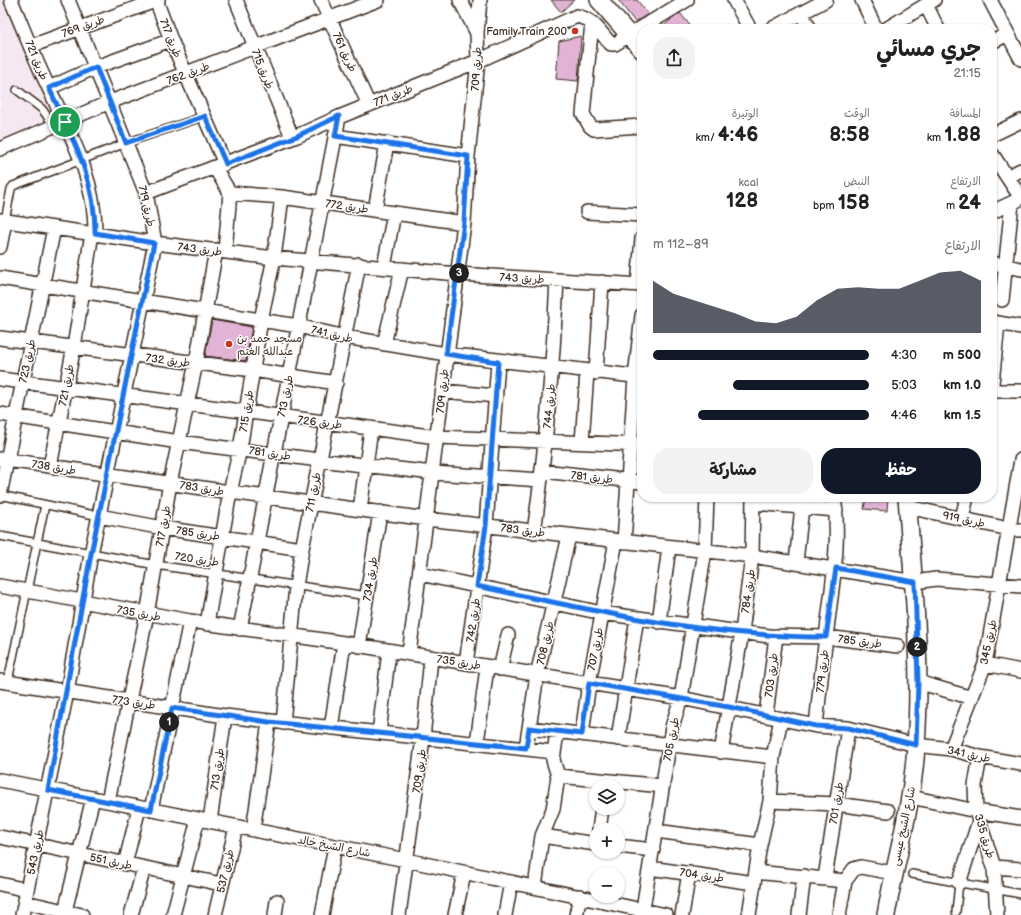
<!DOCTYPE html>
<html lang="ar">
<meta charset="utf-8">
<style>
body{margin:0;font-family:"Balsamiq Sans","Playpen Sans Arabic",sans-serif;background:#f2f2f2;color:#222;direction:rtl;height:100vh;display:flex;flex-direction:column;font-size:15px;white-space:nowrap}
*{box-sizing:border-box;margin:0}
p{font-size:13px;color:#767676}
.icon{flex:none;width:22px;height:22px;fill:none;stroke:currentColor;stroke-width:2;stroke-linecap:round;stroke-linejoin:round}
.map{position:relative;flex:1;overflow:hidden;direction:ltr}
.drawer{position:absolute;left:637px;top:24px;width:360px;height:478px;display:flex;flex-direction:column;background:#fff;border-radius:16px;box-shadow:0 1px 3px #0004;direction:rtl}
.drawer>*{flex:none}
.buttons{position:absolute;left:589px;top:779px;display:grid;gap:8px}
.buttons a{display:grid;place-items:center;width:36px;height:36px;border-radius:50%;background:#fff;box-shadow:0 1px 3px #0004;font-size:20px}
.pin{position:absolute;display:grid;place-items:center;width:34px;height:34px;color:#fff;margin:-17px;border:2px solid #fff;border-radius:50%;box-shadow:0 1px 4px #0007}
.km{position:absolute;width:20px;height:20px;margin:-10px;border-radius:50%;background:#222;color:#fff;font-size:11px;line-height:20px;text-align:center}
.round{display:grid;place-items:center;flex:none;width:42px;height:42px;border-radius:16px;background:#f2f2f2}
.summary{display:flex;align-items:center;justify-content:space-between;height:68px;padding:0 16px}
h1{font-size:22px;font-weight:700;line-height:30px}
.stats{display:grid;grid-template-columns:repeat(3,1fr);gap:6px;height:68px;padding:4px 16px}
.stats div{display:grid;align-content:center}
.stats b{font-size:20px;font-weight:700}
.stats small{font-size:11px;font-weight:400}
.stats p{font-size:11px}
.chart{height:112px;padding:8px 16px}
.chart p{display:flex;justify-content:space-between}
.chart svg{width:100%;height:72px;margin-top:4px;fill:#111827;opacity:.7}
.button{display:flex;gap:8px;margin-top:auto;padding:8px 16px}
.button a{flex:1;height:46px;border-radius:16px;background:#111827;color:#fff;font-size:16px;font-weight:700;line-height:46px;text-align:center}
.button a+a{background:#f2f2f2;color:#222}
ul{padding:0 16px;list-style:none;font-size:13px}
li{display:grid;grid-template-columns:64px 48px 1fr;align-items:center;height:30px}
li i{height:10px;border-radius:5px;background:#111827}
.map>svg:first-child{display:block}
</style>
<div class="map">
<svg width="1021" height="915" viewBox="0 0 1021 915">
<rect width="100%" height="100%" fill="#fff"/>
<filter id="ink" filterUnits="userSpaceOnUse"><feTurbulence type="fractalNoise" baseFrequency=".025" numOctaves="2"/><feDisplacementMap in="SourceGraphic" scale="8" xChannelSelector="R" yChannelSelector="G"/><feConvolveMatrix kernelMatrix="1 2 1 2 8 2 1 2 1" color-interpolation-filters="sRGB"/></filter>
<g filter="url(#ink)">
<!-- built -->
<path fill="#f6e8f2" d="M0,0h5l51,120 -56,24z"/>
<!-- building -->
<path fill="#e2b3d5" stroke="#3b2a1e" d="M551,0h23l-13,12z
M618,0h19l11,14 -13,8z
M680,13l13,16h-33l15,-13z
M581,36l-3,45 -22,-2 3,-38z
M212,320l40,7 -6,34 -41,-5z
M866,497h22l-1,14 -23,-2z"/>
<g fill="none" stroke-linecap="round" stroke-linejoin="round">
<!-- service casing -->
<g stroke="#3b2a1e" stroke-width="10">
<path id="service" d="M17,90l25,19 13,18
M5,221l6,-32 2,-3 113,-43 79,-27
M0,495l99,21
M0,536l156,29 212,31
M8,681l37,-176
M912,874l109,20
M956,912l3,-29"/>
</g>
<!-- minor casing -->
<g stroke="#3b2a1e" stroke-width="16">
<path id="minor" d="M11,0c12,28 23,57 36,84 22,48 49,95 48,149
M156,0l15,40 54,124
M236,0l56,137
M321,0l48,105
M460,0l17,33
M734,0l16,29
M862,0l14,29
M990,0l31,59
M926,5l12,24
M801,13l9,16
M592,23l-9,91 7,12 4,3 48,-3
M771,29l55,-29
M886,29l48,-29
M992,42l16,-8
M31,46l127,-46
M49,88l47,-21 75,-27
M992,135l29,-14
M335,136l133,20
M0,149l110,-47 268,-102
M992,154l29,44
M215,168l15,25 -5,58
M1007,177l14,-7
M146,193l151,-57 42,-19 139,-56 99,-45c18,4 22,16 34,28h4l72,-44
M230,193l52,4 182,26
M375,210l12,-67
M587,212l55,3
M992,212l26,-12
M0,220l155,23 119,15 184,16 184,11
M0,247l5,-26
M992,263l29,6
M384,267l10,-54
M0,278l298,48 47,11 101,17 196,23
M638,285l4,-47
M1002,300l10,-97
M992,322l29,5
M0,338l253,32 83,13
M384,344l18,-75
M596,373l6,-91
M0,379l437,58 205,8
M992,384l6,-61
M443,391l53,5
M992,391h29
M0,414l179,28 140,18 114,13 108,7
M582,442l5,-70
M0,459l230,33 197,27 325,37 163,26 21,-3 85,7
M50,466l24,-119 18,-114
M543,471l99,11
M0,495l54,-267
M753,503l83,7
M908,507l101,22 12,1
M360,510l11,-81
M99,516l64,12 139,21
M962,518l5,-21
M534,532c12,-84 19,-168 23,-252
M624,542l11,-165 7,-62
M796,562l6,-55
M420,574l182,39 167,23 57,1 72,9
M0,586l190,35 154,22 337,55 135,28 32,2 68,17 35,4 29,8 41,7
M659,622l10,-75
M207,624l23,-132 10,-43 21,-129 13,-62 8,-61
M240,629l99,-512
M359,646l21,-134
M409,654l55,-431 4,-67 10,-95 -1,-28 3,-33
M466,663l20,-137 12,-164
M985,664l36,7
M500,669l8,-34
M0,681l225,35 329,36
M918,682l54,16
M766,715l10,-79
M283,723l13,-137 6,-37 57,-285
M816,726c3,-29 6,-59 10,-88 5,-47 15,-94 8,-141
M331,728l13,-85
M529,728l244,29
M379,733l10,-82
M582,734l7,-51 27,-142
M618,739l19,-121
M477,743l10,-76
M526,748l11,-73 32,-139
M951,749l34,-85 36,-204
M721,752l21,-120 10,-76 1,-59
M980,757l-5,28 1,26 18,56 3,48
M558,776l105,10
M0,780l406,80 260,55
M911,797l65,14 45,7
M108,801l39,-187 23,-131 26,-120 20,-113
M770,801l66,3 52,7
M151,810l39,-189
M210,821l15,-105
M253,830l16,-108
M599,830l3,-22
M656,831l104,14
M542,836l54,8
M0,837l221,47
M618,846l35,4
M125,864l14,-56
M994,867l27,2
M650,868l104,15
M756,872l89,9 9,-12 7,-2 32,6
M825,878l23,-150
M959,883l20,-62
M0,884l27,6
M535,887l7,-51 11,-27 5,-33 -5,-16 4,-28
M25,902l57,13
M22,915l45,-223 24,-138 64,-311 -9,-50 -78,-193
M64,915l29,-117
M131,915l13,-47
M173,915l25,-96
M215,915l21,-88
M275,915l2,-14
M322,915l13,-69
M399,915l24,-177 8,-80
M455,915l9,-42
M505,915l6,-33
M576,915l4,-19
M642,915l30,-188 9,-29 24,-147 2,-54
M682,915l7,-42
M749,915l11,-70 10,-44 3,-44 8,-38
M799,915l5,-39
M839,915l6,-34"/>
</g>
<!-- tertiary casing -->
<g stroke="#3b2a1e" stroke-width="20">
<path id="tertiary" d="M599,0l43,50
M886,915c10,-57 27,-112 30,-170 6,-83 -3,-165 -9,-248"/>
</g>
<!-- service -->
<use href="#service" stroke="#fff" stroke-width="7"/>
<!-- minor -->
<use href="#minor" stroke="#fff" stroke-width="13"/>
<!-- tertiary -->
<use href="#tertiary" stroke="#fff" stroke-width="17"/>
</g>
</g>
<g fill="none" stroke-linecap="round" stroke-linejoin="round" filter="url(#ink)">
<!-- route casing -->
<g stroke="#fff" stroke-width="8">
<path id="route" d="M96,67l30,76 79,-27 21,48 71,-28 42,-20 -4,20 133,20 -4,66 -18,132 52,8 -12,164 -9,60c115,25 231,51 349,51l10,-69 79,14 3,100 -2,63 -68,-17 -32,-2 -87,-19 -140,-24 -7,51 -53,-6 -3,20 -257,-26 -97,-14 -21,102 -103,-20 43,-236 63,-311 -59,-10c1,-53 -24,-98 -46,-145z"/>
</g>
<!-- route -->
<use href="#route" stroke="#1a73e8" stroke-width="5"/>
</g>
<!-- markers -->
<g fill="#c8321e" stroke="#fff" stroke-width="1.5">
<circle cx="575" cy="31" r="4"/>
<circle cx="229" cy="344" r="4"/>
</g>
<g text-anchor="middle" stroke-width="3" stroke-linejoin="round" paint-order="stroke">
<!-- street labels -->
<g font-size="11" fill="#3b2a1e" stroke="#fff">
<text transform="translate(83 26) rotate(-20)" y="4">طريق 769</text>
<text transform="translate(171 38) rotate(68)" y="4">طريق 717</text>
<text transform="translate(345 52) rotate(65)" y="4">طريق 761</text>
<text transform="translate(37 60) rotate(67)" y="4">طريق 721</text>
<text transform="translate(263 69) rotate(68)" y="4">طريق 715</text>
<text transform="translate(476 69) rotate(-87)" y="4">طريق 709</text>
<text transform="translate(188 73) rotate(-21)" y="4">طريق 762</text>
<text transform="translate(393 95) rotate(-22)" y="4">طريق 771</text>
<text transform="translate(147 206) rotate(77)" y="4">طريق 719</text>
<text transform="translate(347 206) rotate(8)" y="4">طريق 772</text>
<text transform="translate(200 249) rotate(7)" y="4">طريق 743</text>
<text transform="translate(522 278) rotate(3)" y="4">طريق 743</text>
<text transform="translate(332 334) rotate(13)" y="4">طريق 741</text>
<text transform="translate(168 360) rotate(7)" y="4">طريق 732</text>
<text transform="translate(27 361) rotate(-78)" y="4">طريق 723</text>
<text transform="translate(66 385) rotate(-79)" y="4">طريق 721</text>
<text transform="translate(442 391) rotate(-84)" y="4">طريق 709</text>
<text transform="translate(285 396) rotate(-79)" y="4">طريق 713</text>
<text transform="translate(549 406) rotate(-84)" y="4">طريق 744</text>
<text transform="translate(246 411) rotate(-81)" y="4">طريق 715</text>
<text transform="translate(320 422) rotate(7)" y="4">طريق 726</text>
<text transform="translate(270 453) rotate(8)" y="4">طريق 781</text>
<text transform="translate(54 467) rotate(9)" y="4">طريق 738</text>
<text transform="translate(592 477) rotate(6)" y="4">طريق 781</text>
<text transform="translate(202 488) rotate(9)" y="4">طريق 783</text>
<text transform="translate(313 492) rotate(-79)" y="4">طريق 711</text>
<text transform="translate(964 519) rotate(12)" y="4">طريق 919</text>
<text transform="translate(163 526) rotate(-80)" y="4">طريق 717</text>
<text transform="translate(523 530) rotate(7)" y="4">طريق 783</text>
<text transform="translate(198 533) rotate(8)" y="4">طريق 785</text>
<text transform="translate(197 559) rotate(8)" y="4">طريق 720</text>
<text transform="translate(370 579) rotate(-81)" y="4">طريق 734</text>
<text transform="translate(748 591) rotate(-82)" y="4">طريق 784</text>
<text transform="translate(139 613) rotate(10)" y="4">طريق 735</text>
<text transform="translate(473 620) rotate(-82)" y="4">طريق 742</text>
<text transform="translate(860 641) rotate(7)" y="4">طريق 785</text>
<text transform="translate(988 642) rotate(-78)" y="4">طريق 345</text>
<text transform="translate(545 643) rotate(-77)" y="4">طريق 708</text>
<text transform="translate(595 649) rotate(-79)" y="4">طريق 707</text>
<text transform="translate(459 662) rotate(9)" y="4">طريق 735</text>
<text transform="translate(822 671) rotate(-84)" y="4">طريق 779</text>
<text transform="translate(771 675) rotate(-83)" y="4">طريق 703</text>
<text transform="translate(134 702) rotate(8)" y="4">طريق 773</text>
<text transform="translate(671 739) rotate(-79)" y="4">طريق 705</text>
<text transform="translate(969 754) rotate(12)" y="4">طريق 341</text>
<text transform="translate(217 769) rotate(-82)" y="4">طريق 713</text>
<text transform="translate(419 771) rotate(-82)" y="4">طريق 709</text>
<text transform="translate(836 803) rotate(-81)" y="4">طريق 701</text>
<text transform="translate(903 826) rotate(-78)" y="4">شارع الشيخ عيسى</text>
<text transform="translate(985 836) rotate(73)" y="4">طريق 335</text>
<text transform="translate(334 846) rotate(11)" y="4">شارع الشيخ خالد</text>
<text transform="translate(35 852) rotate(-78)" y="4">طريق 543</text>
<text transform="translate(111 861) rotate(12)" y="4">طريق 551</text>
<text transform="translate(225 871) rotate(-77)" y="4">طريق 537</text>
<text transform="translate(702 875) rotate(8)" y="4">طريق 704</text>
</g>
<!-- poi labels -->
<g font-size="11" fill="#3b2a1e" stroke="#fff" text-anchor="end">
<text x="567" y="35">Family Train 200</text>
<text x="237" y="342" text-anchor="start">مسجد حمد بن<tspan x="237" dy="13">عبدالله الغتم</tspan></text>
</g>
</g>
</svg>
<div class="buttons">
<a><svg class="icon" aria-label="layers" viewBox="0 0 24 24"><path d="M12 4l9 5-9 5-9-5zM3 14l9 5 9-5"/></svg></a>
<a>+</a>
<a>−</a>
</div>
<div class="pin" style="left:65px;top:122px;background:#1e9e55"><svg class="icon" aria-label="arrive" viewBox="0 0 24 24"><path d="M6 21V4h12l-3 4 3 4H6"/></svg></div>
<b class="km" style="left:169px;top:722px">1</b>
<b class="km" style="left:917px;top:647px">2</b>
<b class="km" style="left:459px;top:273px">3</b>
<section class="drawer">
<div class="summary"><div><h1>جري مسائي</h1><p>21:15</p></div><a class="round"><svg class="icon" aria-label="share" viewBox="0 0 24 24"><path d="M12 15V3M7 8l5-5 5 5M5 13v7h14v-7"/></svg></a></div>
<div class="stats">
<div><p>المسافة</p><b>1.88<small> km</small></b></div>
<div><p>الوقت</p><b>8:58</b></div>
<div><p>الوتيرة</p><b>4:46<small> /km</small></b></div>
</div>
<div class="stats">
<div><p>الارتفاع</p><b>24<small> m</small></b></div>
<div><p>النبض</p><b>158<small> bpm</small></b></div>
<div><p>kcal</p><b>128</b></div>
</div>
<div class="chart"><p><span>الارتفاع</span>89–112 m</p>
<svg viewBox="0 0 160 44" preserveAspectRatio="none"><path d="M0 44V12L10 20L20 24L30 28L40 32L50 37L60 38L70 34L80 24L90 17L100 16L110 17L120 17L130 12L140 7L150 6L160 12V44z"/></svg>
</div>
<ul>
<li><b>500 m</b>4:30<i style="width:100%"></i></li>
<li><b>1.0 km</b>5:03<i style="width:63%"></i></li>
<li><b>1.5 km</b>4:46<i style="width:79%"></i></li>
</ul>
<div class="button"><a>حفظ</a><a>مشاركة</a></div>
</section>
</div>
